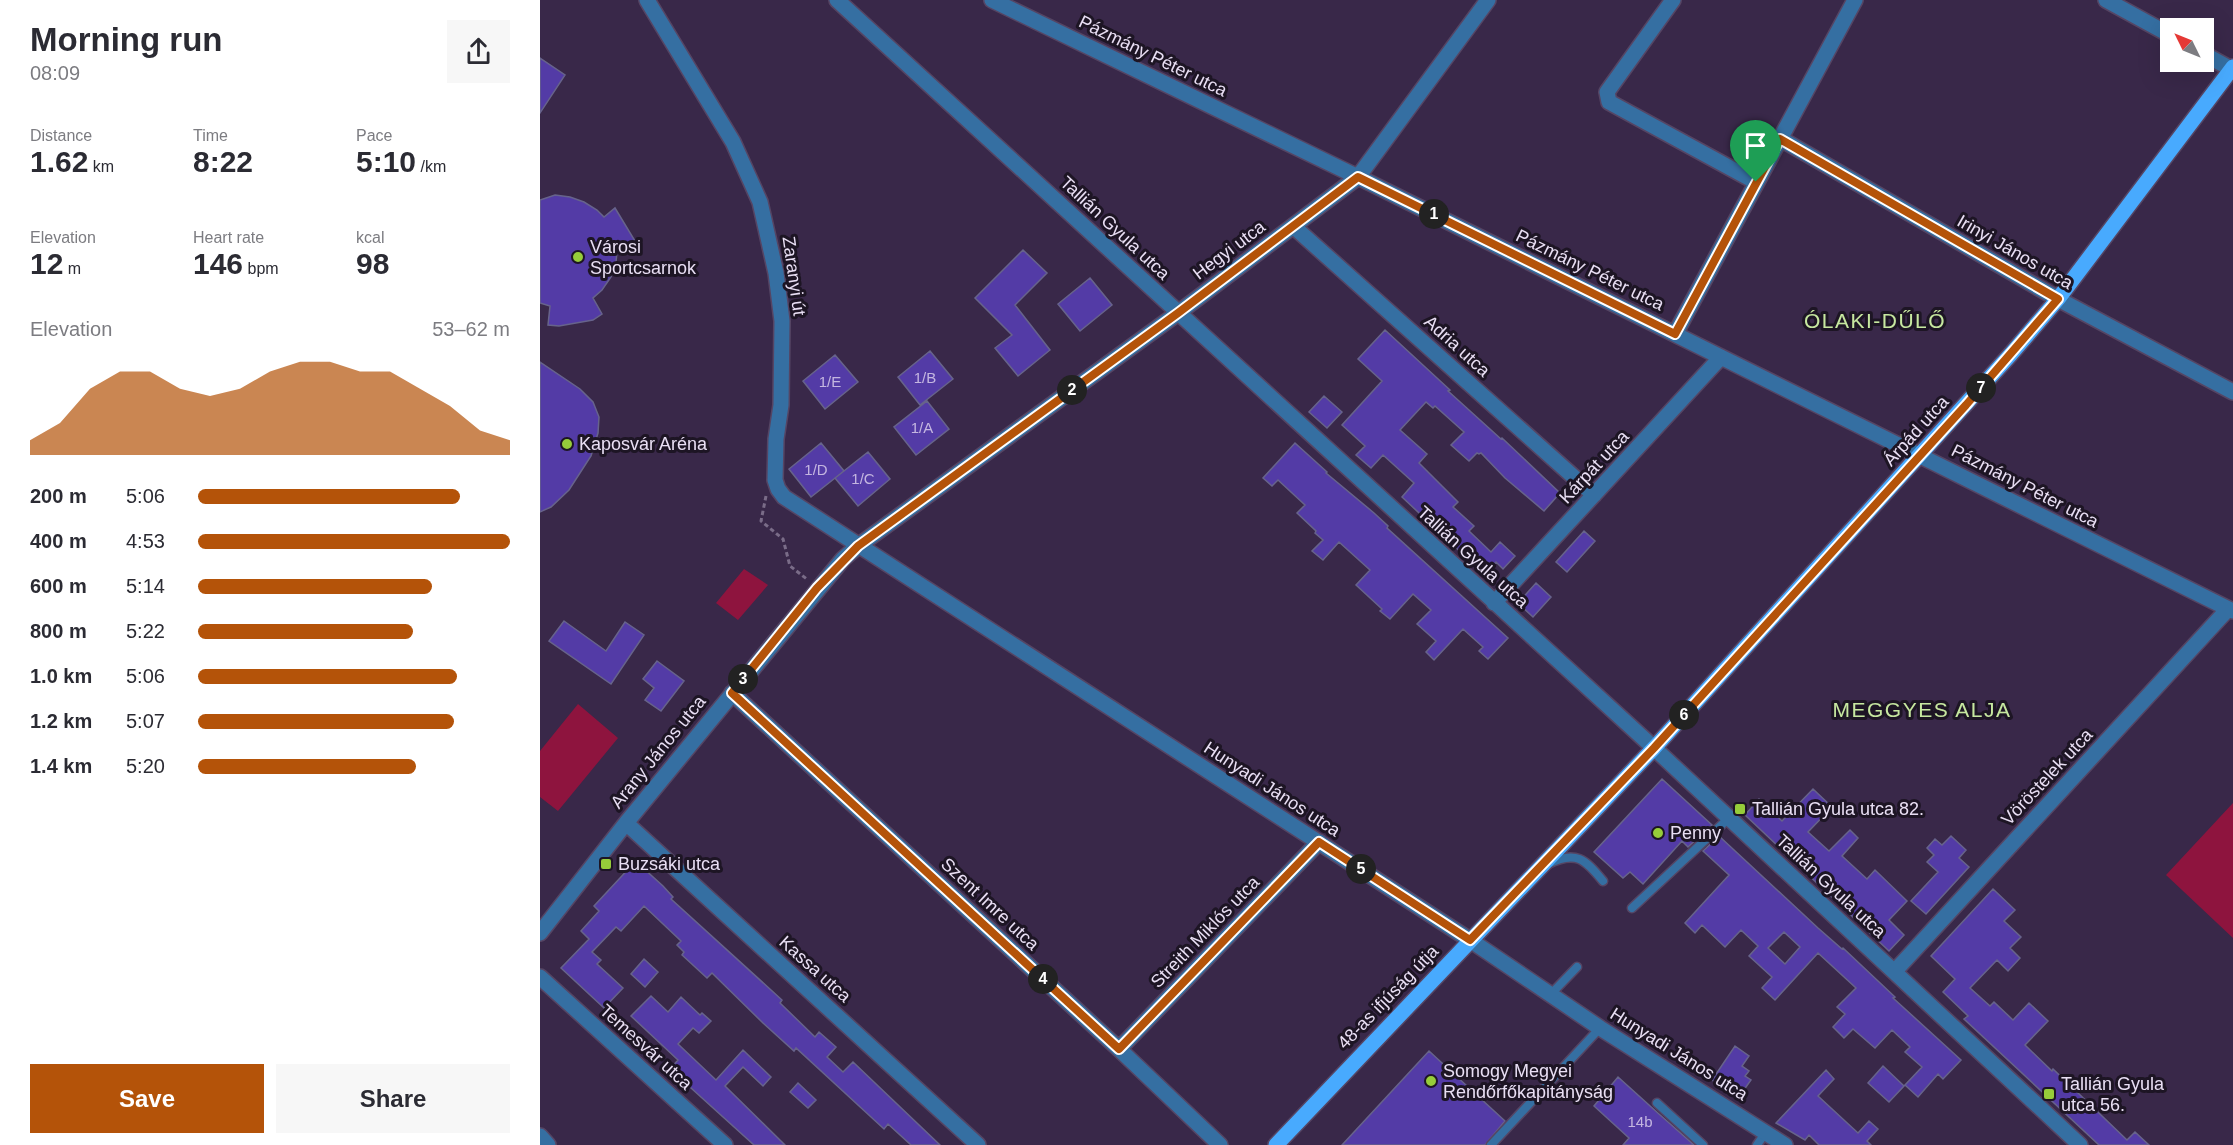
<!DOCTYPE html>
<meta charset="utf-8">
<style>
body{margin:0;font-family:Arial,sans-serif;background:#f7f7f7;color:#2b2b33;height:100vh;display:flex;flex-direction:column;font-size:22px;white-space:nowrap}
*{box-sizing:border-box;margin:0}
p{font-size:20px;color:#7c7c81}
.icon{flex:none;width:33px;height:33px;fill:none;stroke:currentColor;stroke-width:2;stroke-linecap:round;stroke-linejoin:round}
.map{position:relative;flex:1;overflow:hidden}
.side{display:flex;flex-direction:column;background:#fff;width:540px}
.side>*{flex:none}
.needle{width:39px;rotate:313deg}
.buttons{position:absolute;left:1620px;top:18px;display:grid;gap:12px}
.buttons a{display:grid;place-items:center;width:54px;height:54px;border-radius:0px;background:#fff;box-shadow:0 6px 24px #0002;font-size:30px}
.pin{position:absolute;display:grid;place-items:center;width:51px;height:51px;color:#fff;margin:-62px -26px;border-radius:50% 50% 50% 0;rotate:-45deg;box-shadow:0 0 6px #0007}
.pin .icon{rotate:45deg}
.km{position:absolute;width:30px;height:30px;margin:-15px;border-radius:50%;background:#222;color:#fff;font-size:16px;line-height:30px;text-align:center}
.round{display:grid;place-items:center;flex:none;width:63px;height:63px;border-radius:0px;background:#f7f7f7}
.summary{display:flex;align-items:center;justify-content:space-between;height:102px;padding:0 30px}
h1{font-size:33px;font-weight:800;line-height:45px}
.stats{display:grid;grid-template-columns:repeat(3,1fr);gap:9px;height:102px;padding:6px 30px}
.stats div{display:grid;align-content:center}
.stats b{font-size:30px;font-weight:800}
.stats small{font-size:16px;font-weight:400}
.stats p{font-size:16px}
.chart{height:168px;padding:12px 30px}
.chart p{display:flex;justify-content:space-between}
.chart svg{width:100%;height:108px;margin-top:6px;fill:#b45309;opacity:.7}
.button{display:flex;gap:12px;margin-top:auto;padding:12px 30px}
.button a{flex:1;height:69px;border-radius:0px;background:#b45309;color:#fff;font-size:24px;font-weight:800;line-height:69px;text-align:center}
.button a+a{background:#f7f7f7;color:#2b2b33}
ul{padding:0 30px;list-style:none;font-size:20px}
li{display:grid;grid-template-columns:96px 72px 1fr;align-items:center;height:45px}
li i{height:15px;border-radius:8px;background:#b45309}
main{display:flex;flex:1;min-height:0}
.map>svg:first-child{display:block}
</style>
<main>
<section class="side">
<div class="summary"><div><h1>Morning run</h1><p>08:09</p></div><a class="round"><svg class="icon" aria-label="share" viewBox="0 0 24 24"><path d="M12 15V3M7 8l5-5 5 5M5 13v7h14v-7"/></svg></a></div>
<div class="stats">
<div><p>Distance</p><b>1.62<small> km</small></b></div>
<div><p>Time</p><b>8:22</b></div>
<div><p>Pace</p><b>5:10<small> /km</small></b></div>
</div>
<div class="stats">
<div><p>Elevation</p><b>12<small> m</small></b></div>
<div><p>Heart rate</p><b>146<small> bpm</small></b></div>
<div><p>kcal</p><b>98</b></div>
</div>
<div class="chart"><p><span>Elevation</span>53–62 m</p>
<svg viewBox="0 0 160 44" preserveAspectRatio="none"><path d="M0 44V38L10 31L20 17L30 10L40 10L50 17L60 20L70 17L80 10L90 6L100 6L110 10L120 10L130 17L140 24L150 34L160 38V44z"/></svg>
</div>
<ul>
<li><b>200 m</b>5:06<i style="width:84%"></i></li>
<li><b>400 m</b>4:53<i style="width:100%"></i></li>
<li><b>600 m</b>5:14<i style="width:75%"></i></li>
<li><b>800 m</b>5:22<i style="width:69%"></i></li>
<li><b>1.0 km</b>5:06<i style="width:83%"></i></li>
<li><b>1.2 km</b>5:07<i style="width:82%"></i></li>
<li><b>1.4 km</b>5:20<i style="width:70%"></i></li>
</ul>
<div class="button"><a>Save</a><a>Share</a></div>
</section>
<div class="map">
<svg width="1693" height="1145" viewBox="0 0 1693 1145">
<rect width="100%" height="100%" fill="#392849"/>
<!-- green -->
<path fill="#8e143e" d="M204,569l24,16 -30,35 -22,-17z
M38,704l40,34 -60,73 -18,-14v-46z
M1693,803v135l-67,-63z"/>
<!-- building -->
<path fill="#533ba6" stroke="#67638b" stroke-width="1.5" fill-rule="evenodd" d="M0,58l25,17 -25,38z
M15,195l15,2 14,5 13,8 7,7 11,-9 20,33 -18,11 -1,10 -5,15 -9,13 -9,8 9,16 -9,6 -34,6 -11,-1 2,-19 -10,-3v-103z
M483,250l24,23 -32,32 35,45 -32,26 -23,-28 17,-13 -37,-37z
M550,278l22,27 -32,26 -22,-27z
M845,330l65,60 -2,1 53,48 1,-1 58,55 -16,18 -39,-33 -24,-25 -2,1 -2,-1 -8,8 -18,-16 13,-13 -29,-26 -2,2 -7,-6 -26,28 27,24 -8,9 39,39 -5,5 21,19 -5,5 22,21 9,-10 15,14 -12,13 -7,-7 -9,9 -17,-16 -3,3 -65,-61 12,-14 -31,-28 -12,13 -15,-13 9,-9 -23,-21 40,-44 -24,-22z
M390,351l23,28 -33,26 -22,-28z
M295,355l23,27 -33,27 -22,-28z
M0,362l40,27 13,13 6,15 -1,16 -7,23 -22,34 -18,17 -11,5z
M784,396l18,16 -15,16 -18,-16z
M387,401l22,28 -33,26 -22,-28z
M281,443l23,28 -33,26 -22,-28z
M755,443l32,29 -1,1 48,40 14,13 -1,2 121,110 -20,21 -9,-8 4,-4 -20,-18 -29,31 -8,-8 10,-11 -19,-17 14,-14 -18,-16 -23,25 -10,-8 2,-2 -26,-24 14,-15 -31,-28 -16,18 -11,-9 11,-11 -8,-7 1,-2 -19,-18 8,-8 -27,-25 -6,6 -9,-8z
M328,452l22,27 -32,27 -23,-28z
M1044,531l11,10 -28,31 -11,-10z
M996,583l15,14 -18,20 -15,-14z
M24,621l42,30 19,-29 19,13 -33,49 -62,-43z
M117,661l27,20 -23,30 -16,-11 9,-12 -11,-9z
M1122,779l50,46 -24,22 -6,-6 -39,43 -13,-12 -7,6 -29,-26z
M1273,789l19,18 -24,25 21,19 21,-21 8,8 -16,18 25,23 8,-9 32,31 -18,19 15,15 -15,16 -144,-136 14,-16 23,22z
M1179,836l99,92 24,21 1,-1 52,49 -2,1 68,62 -18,19 -5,-5 -20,23 -13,-12 17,-18 -17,-15 5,-5 -18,-17 -17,18 -22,-19 -9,9 -11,-11 12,-13 -8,-7 19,-19 -38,-35 -43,47 -13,-12 10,-11 -23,-21 9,-10 -17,-16 -16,17 -23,-22 -7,8 -10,-10 44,-48 -26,-24zM1244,932l16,15 -15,17 -17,-16z
M1411,836l15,14 -7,8 10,9 -43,47 -15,-13 27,-29 -11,-10 7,-7 -7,-7 8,-9 7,6z
M93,864l8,7 2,-3 20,18 10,11 -2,2 111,101 -2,3 35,34 4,-5 17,15 -9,10 16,15 10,-10 87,83h-29l-23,-21 -4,5 -88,-81 -2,3 -31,-28 -51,-50 -5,5 -25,-23 2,-3 -7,-7 4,-4 -37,-35 -23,25 -5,-4 -24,25 9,8 -4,4 26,24 -19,20 -43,-40 28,-29 -8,-8 18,-20 -5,-5z
M1453,889l22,21 -11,11 17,16 -11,11 10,10 -12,13 -11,-11 -27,28 20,18 4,-4 19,18 16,-17 19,18 -23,24 27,26 1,-2 74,71 8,-8 14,13h-50l-135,-126 4,-3 -25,-24 12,-13 -24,-23z
M104,959l14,13 -13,15 -14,-13z
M111,996l17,16 13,-15 19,18 2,-2 9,8 -12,12 -6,-5 -15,16 38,36 27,-30 28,27 -8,9 -20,-19 -18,19 60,59h-31l-84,-76 8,-9 -47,-44z
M1195,1046l14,10 -7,10 7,5 -4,5 6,4 -10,14 -13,-9 -3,4 -13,-9z
M889,1051l76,70 -20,24h-143z
M1343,1066l21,20 -15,16 -21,-19z
M1286,1070l8,9 -16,17 40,37 11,-12 9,8 -11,12 4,4h-52l-10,-10 -4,5 -29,-17z
M1078,1077l41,37 35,31h-71l6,-7 -35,-32z
M258,1083l18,17 -8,8 -18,-16z"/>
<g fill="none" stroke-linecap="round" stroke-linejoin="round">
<!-- lane casing -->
<g stroke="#554564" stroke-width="11">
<path id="lane" d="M1008,864c28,-14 37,-5 55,17
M1092,908l97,-90
M1011,994l26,-27
M1117,1103l46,42
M951,1145l109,-117
M1217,1145l9,-13"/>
</g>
<!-- street casing -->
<g stroke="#554564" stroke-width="18">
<path id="street" d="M107,0l86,142 27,60 16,71 6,48 -1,84 -5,34 -1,41 3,9 6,8 686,443 130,88 185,117
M297,0l817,748 426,397
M452,0l366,177 875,434
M1133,0l-66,92 2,10 147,80
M1566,0l64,35
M1664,54l29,16
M1241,139l277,160 175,93
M753,226l301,269
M1135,334l180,-334
M954,603l227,-246
M192,693l387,356 101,96
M86,823l352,322
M0,933l86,-110 217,-264 15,-13 320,-233 180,-136 130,-177
M1355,971l333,-362
M0,977l185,168
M579,1049l200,-207
M0,1136l8,9"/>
</g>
<!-- primary casing -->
<g stroke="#554564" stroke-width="18">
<path id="primary" d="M736,1145l378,-397 357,-394 47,-55 175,-232"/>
</g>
<!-- path -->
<path stroke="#7a6c88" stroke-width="3" stroke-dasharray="4.5 3" stroke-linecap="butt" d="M226,496l-5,25 22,18 7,27 18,14"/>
<!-- lane -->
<use href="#lane" stroke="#356fa2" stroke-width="8"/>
<!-- street -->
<use href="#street" stroke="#356fa2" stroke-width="15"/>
<!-- primary -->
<use href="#primary" stroke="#48aafe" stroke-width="15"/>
</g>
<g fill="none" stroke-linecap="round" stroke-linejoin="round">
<!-- route casing -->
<g stroke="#fff" stroke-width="12">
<path id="route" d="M1240,139l278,160 -92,106 -312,343 -184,192 -151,-98 -200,207 -387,-356 85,-105 41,-42 320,-233 180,-136 317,157z"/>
</g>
<!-- route -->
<use href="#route" stroke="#b45309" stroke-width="8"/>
</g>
<!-- markers -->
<g fill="#96cc3a" stroke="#1d1524" stroke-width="2">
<circle cx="38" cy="257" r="6"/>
<circle cx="27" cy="444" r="6"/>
<rect x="1194" y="803" width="12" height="12" rx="3"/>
<circle cx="1118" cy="833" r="6"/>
<rect x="60" y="858" width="12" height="12" rx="3"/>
<circle cx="891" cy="1081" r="6"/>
<rect x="1503" y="1088" width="12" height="12" rx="3"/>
</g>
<g text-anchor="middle" stroke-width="6" stroke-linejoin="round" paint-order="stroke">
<!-- number labels -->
<g font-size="15" fill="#c4b6e0">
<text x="385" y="383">1/B</text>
<text x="290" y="387">1/E</text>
<text x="382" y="433">1/A</text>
<text x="276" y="475">1/D</text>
<text x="323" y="484">1/C</text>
<text x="1100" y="1127">14b</text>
</g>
<!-- street labels -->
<g font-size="18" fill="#e9dff4" stroke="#1d1524">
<text transform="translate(613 56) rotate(26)" y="6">Pázmány Péter utca</text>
<text transform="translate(575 228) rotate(43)" y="6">Tallián Gyula utca</text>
<text transform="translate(689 250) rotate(-37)" y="6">Hegyi utca</text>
<text transform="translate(1475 252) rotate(30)" y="6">Irinyi János utca</text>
<text transform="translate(1050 270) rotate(26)" y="6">Pázmány Péter utca</text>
<text transform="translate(254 276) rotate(82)" y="6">Zaranyi út</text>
<text transform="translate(917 346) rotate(42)" y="6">Adria utca</text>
<text transform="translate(1376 431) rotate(-48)" y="6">Árpád utca</text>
<text transform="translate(1054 467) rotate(-47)" y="6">Kárpát utca</text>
<text transform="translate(1485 486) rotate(27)" y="6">Pázmány Péter utca</text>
<text transform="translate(933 557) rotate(42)" y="6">Tallián Gyula utca</text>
<text transform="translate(118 752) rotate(-51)" y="6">Arany János utca</text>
<text transform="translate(1507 777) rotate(-47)" y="6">Vöröstelek utca</text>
<text transform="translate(732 789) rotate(33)" y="6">Hunyadi János utca</text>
<text transform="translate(1291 886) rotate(43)" y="6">Tallián Gyula utca</text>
<text transform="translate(450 904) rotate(43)" y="6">Szent Imre utca</text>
<text transform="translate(665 932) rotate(-46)" y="6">Streith Miklós utca</text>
<text transform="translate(275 969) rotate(42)" y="6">Kassa utca</text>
<text transform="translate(848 997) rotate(-46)" y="6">48-as ifjúság útja</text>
<text transform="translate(106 1047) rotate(42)" y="6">Temesvár utca</text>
<text transform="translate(1139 1054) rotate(32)" y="6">Hunyadi János utca</text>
</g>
<!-- poi labels -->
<g font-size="18" fill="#e9dff4" stroke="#1d1524" text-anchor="start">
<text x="50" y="253">Városi<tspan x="50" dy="21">Sportcsarnok</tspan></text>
<text x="39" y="450">Kaposvár Aréna</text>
<text x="1212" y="815">Tallián Gyula utca 82.</text>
<text x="1130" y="839">Penny</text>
<text x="78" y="870">Buzsáki utca</text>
<text x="903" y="1077">Somogy Megyei<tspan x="903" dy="21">Rendőrfőkapitányság</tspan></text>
<text x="1521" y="1090">Tallián Gyula<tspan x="1521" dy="21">utca 56.</tspan></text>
</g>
<!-- quarter labels -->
<g font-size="21" letter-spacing="1.5" fill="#c7e8a0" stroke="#1d1524">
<text x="1335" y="328">ÓLAKI-DŰLŐ</text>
<text x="1382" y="717">MEGGYES ALJA</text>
</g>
</g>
</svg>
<div class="buttons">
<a><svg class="needle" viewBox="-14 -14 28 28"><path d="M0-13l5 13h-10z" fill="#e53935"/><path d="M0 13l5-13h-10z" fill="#7c7c81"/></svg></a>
</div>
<div class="pin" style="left:1216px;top:182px;background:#1e9e55"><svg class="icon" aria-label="arrive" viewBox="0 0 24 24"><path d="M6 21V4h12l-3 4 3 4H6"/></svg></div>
<b class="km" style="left:894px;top:214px">1</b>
<b class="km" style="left:532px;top:390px">2</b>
<b class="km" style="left:203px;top:679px">3</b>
<b class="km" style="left:503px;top:979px">4</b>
<b class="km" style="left:821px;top:869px">5</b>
<b class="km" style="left:1144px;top:715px">6</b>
<b class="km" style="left:1441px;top:388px">7</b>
</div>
</main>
